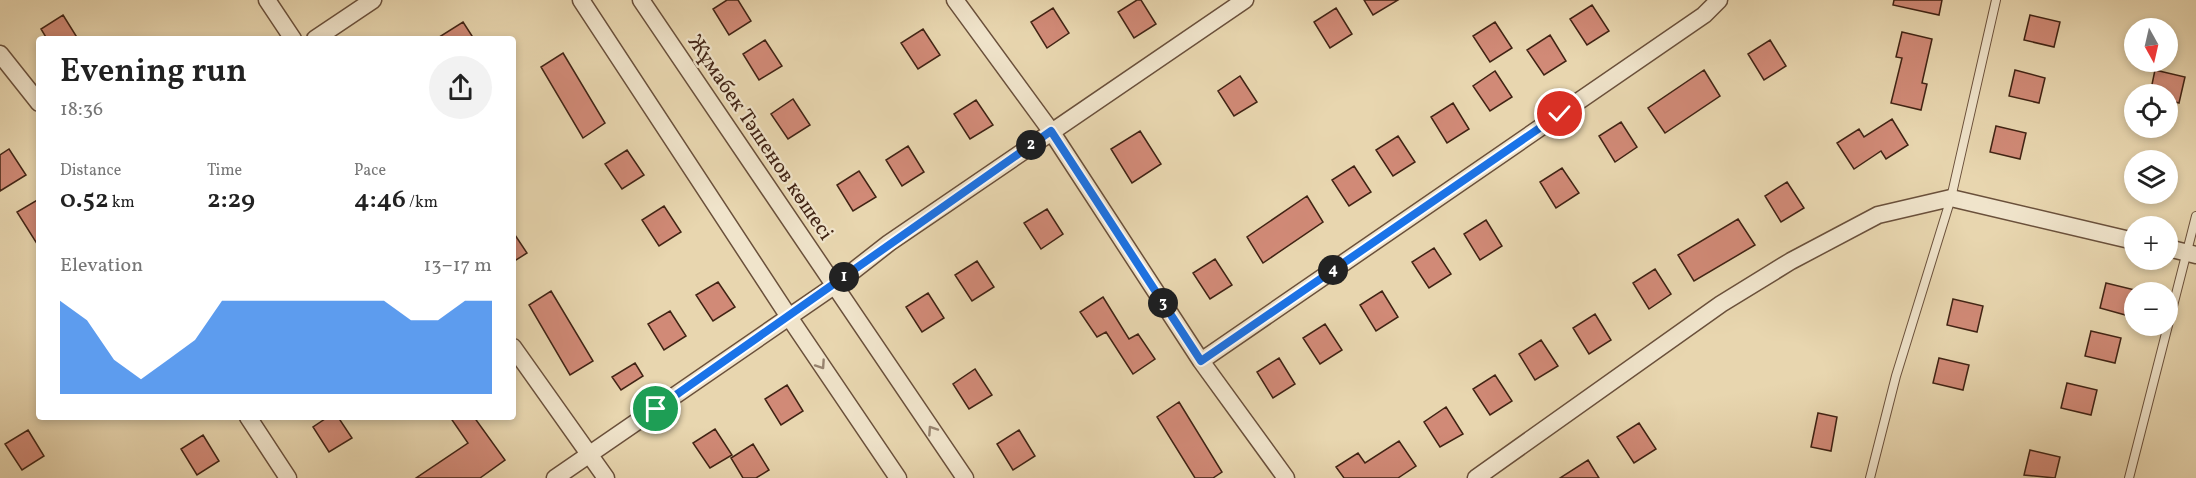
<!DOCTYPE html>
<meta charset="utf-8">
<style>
body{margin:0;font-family:Vollkorn,serif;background:#f2f2f2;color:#222;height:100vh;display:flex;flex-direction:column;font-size:22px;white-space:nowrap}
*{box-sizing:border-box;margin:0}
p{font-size:20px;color:#767676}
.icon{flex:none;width:33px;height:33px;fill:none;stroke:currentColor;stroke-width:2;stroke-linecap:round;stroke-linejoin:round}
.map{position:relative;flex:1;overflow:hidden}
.sheet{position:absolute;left:36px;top:36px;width:480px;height:384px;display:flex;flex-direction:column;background:#fff;border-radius:6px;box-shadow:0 3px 9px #0003}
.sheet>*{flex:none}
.needle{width:39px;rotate:172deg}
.fabs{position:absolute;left:2124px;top:18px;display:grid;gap:12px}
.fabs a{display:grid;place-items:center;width:54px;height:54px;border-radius:50%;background:#fff;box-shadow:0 3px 9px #0003;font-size:30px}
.pin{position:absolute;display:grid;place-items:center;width:51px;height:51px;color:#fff;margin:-26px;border:3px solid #fff;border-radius:50%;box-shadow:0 2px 6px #0007}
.km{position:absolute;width:30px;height:30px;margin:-15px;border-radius:50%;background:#222;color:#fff;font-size:16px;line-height:30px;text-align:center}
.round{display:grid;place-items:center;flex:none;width:63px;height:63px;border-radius:32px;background:#f2f2f2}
.headline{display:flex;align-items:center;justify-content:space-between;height:102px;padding:0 24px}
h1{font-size:33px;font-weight:600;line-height:45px}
.metrics{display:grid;grid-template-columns:repeat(3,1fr);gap:9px;height:102px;padding:6px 24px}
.metrics div{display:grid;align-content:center}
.metrics b{font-size:26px;font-weight:600}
.metrics small{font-size:16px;font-weight:400}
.metrics p{font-size:16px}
.chart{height:168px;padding:12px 24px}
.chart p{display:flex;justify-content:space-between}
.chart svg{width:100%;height:108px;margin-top:6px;fill:#1a73e8;opacity:.7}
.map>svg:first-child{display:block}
</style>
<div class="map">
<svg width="2196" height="478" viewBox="0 0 2196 478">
<rect width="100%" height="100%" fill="#e8d6af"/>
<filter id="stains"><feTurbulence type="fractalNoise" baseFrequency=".00333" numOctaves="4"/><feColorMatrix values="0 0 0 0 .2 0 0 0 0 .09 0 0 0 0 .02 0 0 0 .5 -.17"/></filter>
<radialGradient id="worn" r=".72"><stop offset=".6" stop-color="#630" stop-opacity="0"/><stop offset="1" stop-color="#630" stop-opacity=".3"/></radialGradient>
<!-- building -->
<path fill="#d18a77" stroke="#402314" stroke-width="1.5" d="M727,0h11l13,21 -22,14 -16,-26z
M1137,0h4l15,24 -22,14 -16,-26z
M1364,0h34l-25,15z
M1894,0h48l-3,15 -46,-10z
M1592,5l17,26 -22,14 -17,-26z
M1053,8l16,25 -22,15 -16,-26z
M1336,8l16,26 -22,14 -16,-26z
M63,15l15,24h-31l-6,-10z
M2030,15l30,7 -6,25 -30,-7z
M463,22l11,17h-38z
M1495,22l17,26 -22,14 -17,-26z
M923,29l17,26 -22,14 -17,-26z
M1902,32l30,7 -10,44 5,1 -6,26 -30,-7 11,-45 -6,-1z
M1550,35l16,26 -22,14 -17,-25z
M765,40l17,26 -23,14 -16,-26z
M1770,40l16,26 -22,14 -16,-26z
M563,53l42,70 -22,15 -42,-71z
M1704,70l16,26 -55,37 -17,-25z
M2015,70l30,8 -6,25 -30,-7z
M2155,70l30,7 -6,26 -11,-3v-6h-18z
M1495,71l17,26 -22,14 -17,-25z
M1240,76l17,26 -23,14 -16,-25z
M793,99l17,26 -22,14 -17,-25z
M976,100l17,25 -23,14 -16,-25z
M1453,103l16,26 -22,14 -16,-26z
M1892,119l16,26 -22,14 -5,-8 -27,18 -17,-26 22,-14 5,8z
M1621,122l16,25 -22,15 -16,-26z
M1996,126l30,7 -6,26 -30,-7z
M1140,131l21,33 -29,19 -21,-34z
M1398,136l17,26 -22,14 -17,-26z
M908,146l16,26 -22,14 -16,-26z
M9,149l17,26 -26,16v-36z
M627,150l17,25 -22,14 -17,-25z
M1354,166l17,26 -22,14 -17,-26z
M1562,168l17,25 -23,15 -16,-26z
M859,171l17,26 -23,14 -16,-26z
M1787,182l17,26 -23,14 -16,-26z
M1307,196l16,26 -60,41 -16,-26z
M39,199v48l-22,-35z
M664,206l17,26 -22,14 -17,-26z
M1047,209l16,25 -22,15 -17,-26z
M1738,219l17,26 -61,36 -16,-26z
M1486,220l16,26 -22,14 -16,-26z
M513,232l14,21 -14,9z
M1434,248l17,26 -22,14 -17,-26z
M1215,259l17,26 -22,14 -17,-26z
M977,261l17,26 -22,14 -17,-26z
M1655,269l16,25 -22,15 -16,-26z
M718,282l17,25 -22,14 -17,-26z
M2106,283l29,7 -6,26 -29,-8z
M551,291l42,70 -23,14 -41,-70z
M1382,291l16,26 -22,14 -16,-26z
M928,293l16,25 -22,14 -16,-25z
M1103,297l26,42 9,-5 17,25 -22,15 -27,-42 -9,5 -17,-25z
M1953,299l30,7 -6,26 -30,-7z
M670,311l16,25 -22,14 -16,-26z
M1595,314l16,26 -22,14 -16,-26z
M1325,324l17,26 -22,14 -17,-26z
M2091,331l30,7 -6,25 -30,-7z
M1541,340l17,26 -23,14 -16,-26z
M1279,358l16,26 -22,14 -16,-26z
M1939,358l30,7 -6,25 -30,-7z
M635,363l8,13 -22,14 -9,-13z
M975,369l17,26 -23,14 -16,-25z
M1495,375l17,26 -22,14 -17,-26z
M2067,383l30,7 -6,25 -30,-7z
M787,385l16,26 -22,14 -16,-26z
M1179,402l43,70 -9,6h-18l-38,-61z
M1446,407l17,27 -23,13 -16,-25z
M1818,413l19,4 -6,34 -20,-4z
M328,417h10l14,21 -23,14 -16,-25z
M450,417h24l31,43 -25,18h-64l52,-35z
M1639,423l17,26 -22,14 -17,-26z
M715,429l17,26 -22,13 -17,-25z
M28,430l16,26 -22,14 -17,-26z
M1019,430l16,26 -22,14 -16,-26z
M203,435l16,26 -22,14 -16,-26z
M1399,441l17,25 -18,12h-54l-8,-11 22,-14 7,10z
M753,444l16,26 -13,8h-13l-12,-20z
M2030,450l30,7 -5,21 -31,-3z
M1588,460l11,18h-39z"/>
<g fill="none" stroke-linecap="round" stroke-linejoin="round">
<!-- service casing -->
<g stroke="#6a503b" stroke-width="10">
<path id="service" d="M1870,478l26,-102 55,-178 45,-198
M2129,478l67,-262"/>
</g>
<!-- minor casing -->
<g stroke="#6a503b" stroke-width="19">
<path id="minor" d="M267,0l26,39
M581,0l208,317 109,161
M641,0l324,478
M955,0l96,131 150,230 85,117
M315,39l58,-39
M0,54l39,49
M2168,248l28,7
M513,347l93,131
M1201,361l503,-346 15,-15
M248,417l40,61
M555,478l279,-192 55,-43 356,-243
M1476,478l245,-174 70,-43 87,-46 73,-17 183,43"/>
</g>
<!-- service -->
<use href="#service" stroke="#f0e4cb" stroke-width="8"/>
<!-- minor -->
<use href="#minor" stroke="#f0e4cb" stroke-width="16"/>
</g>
<!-- one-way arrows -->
<defs><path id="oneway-chevron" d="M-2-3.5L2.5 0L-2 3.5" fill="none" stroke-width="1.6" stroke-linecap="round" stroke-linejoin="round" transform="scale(1.5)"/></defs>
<g stroke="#988470">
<use href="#oneway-chevron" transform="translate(821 365) rotate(56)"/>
<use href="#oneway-chevron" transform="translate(932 430) rotate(-124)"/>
</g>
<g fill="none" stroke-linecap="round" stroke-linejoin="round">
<!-- route casing -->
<g stroke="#fff" stroke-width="12">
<path id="route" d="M656,409l395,-278 150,230 359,-247"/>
</g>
<!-- route -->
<use href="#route" stroke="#1a73e8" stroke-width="8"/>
</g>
<g text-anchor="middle" stroke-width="4.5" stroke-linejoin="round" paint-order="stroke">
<!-- street labels -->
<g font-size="21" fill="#402314" stroke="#f0e4cb">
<text transform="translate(761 137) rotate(56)" y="7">Жұмабек Тәшенов көшесі</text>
</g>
</g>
<rect width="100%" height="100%" filter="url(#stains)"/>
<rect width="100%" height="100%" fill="url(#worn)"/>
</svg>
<div class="fabs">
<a><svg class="needle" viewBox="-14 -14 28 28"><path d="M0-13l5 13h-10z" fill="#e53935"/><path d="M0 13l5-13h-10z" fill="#767676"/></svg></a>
<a><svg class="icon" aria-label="locate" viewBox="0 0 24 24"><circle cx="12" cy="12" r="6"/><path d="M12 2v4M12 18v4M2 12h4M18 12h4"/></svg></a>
<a><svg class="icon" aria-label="layers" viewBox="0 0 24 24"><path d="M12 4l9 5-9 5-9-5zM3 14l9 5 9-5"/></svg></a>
<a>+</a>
<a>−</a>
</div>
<div class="pin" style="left:656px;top:409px;background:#1e9e55"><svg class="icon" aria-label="arrive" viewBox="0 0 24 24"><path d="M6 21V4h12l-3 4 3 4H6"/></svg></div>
<div class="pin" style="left:1560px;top:114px;background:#d93025"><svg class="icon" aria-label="check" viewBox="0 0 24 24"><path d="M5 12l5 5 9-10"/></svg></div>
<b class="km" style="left:844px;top:277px">1</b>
<b class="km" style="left:1031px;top:145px">2</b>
<b class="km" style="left:1163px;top:303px">3</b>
<b class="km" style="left:1333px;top:270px">4</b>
<section class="sheet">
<div class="headline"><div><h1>Evening run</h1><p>18:36</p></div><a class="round"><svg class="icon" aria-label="share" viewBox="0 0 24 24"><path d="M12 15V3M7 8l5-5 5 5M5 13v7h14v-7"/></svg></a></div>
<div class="metrics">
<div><p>Distance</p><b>0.52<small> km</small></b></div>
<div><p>Time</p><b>2:29</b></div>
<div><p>Pace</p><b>4:46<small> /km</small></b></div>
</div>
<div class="chart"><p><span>Elevation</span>13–17 m</p>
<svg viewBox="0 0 160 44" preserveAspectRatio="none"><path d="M0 44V6L10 14L20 30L30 38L40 30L50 22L60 6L70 6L80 6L90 6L100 6L110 6L120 6L130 14L140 14L150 6L160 6V44z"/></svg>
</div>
</section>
</div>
